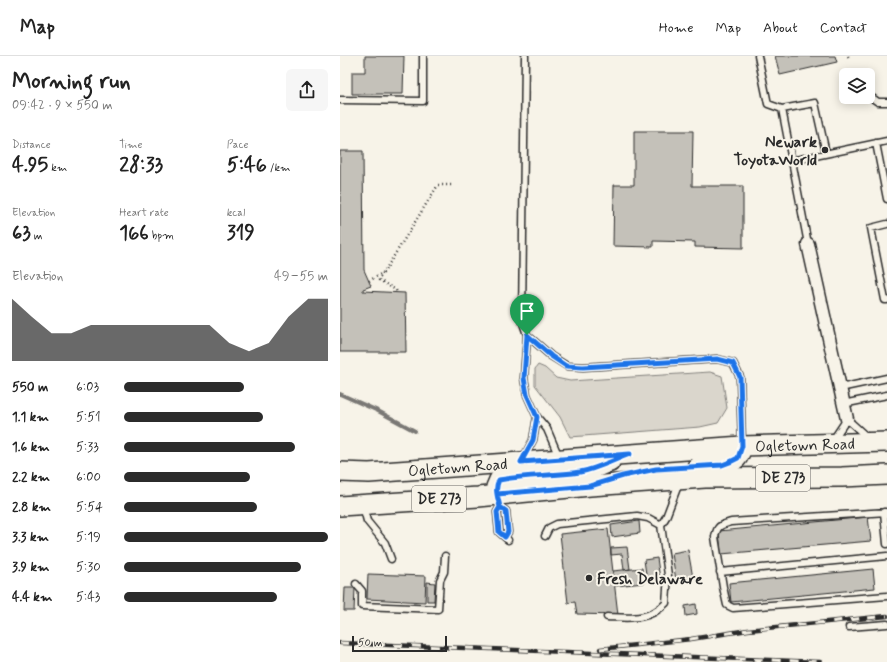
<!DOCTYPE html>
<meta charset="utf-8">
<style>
body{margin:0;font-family:Mynerve,sans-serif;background:#f6f6f6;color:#222;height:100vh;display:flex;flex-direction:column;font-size:15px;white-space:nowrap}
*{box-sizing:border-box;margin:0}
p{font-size:13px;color:#767676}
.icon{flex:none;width:22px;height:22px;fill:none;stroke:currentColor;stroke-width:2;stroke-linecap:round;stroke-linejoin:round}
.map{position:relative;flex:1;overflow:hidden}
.sheet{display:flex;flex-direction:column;background:#fff;width:340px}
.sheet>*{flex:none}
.tools{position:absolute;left:499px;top:12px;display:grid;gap:8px}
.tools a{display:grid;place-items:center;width:36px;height:36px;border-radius:6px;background:#fff;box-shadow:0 2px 10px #0003;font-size:20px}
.scale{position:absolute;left:12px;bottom:10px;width:95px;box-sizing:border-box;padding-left:4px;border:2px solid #2b2b2b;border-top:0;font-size:11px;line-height:14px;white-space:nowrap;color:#2b2b2b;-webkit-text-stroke:3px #f7f3e8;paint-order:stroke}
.pin{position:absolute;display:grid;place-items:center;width:34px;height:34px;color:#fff;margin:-41px -17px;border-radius:50% 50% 50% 0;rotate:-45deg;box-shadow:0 0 4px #0007}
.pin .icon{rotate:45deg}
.round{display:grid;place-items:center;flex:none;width:42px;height:42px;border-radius:6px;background:#f6f6f6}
.headline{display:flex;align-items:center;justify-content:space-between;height:68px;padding:0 12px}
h1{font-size:22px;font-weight:700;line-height:30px}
.figures{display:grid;grid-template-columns:repeat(3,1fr);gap:6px;height:68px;padding:4px 12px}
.figures div{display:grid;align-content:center}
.figures b{font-size:20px;font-weight:700}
.figures small{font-size:11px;font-weight:400}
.figures p{font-size:11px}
.chart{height:112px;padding:8px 12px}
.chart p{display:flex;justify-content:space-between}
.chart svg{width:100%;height:72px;margin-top:4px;fill:#2b2b2b;opacity:.7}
ul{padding:0 12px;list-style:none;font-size:13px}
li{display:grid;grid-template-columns:64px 48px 1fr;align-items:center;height:30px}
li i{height:10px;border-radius:5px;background:#2b2b2b}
header{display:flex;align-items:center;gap:24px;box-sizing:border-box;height:56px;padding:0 20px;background:#fff;border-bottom:1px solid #e0e0e0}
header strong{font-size:19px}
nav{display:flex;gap:22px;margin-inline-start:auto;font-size:14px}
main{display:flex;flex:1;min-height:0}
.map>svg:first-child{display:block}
</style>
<header>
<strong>Map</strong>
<nav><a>Home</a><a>Map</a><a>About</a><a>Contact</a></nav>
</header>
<main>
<section class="sheet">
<div class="headline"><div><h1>Morning run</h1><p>09:42 · 9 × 550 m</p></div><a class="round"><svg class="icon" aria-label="share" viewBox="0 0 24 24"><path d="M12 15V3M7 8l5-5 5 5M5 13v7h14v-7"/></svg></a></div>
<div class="figures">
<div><p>Distance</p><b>4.95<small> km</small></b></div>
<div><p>Time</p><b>28:33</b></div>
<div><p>Pace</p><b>5:46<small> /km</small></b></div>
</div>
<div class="figures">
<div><p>Elevation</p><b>63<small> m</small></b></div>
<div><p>Heart rate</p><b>166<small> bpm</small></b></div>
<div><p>kcal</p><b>319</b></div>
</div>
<div class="chart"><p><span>Elevation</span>49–55 m</p>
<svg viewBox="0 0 160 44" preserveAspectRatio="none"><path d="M0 44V6L10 17L20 27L30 27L40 22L50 22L60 22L70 22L80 22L90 22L100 22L110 33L120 38L130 33L140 17L150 6L160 6V44z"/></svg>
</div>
<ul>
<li><b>550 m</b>6:03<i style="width:59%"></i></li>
<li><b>1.1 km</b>5:51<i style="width:68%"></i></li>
<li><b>1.6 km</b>5:33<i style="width:84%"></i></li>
<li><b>2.2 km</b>6:00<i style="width:62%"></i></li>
<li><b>2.8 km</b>5:54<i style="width:65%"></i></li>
<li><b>3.3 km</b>5:19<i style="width:100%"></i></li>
<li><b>3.9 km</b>5:30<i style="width:87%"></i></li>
<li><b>4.4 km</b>5:43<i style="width:75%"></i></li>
</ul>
</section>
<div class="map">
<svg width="547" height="606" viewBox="0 0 547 606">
<rect width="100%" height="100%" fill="#f7f3e8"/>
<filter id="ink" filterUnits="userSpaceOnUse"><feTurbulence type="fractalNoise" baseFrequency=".025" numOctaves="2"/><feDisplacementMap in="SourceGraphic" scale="8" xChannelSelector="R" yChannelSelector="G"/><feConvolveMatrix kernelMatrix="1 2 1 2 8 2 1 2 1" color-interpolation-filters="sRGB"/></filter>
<g filter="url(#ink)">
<!-- green -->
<path fill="#dad6cc" stroke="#82807c" d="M198,309l7,3 11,10 14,3 140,-9 12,4 5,32 -9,15 -18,4 -130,10 -10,-20 -25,-32v-16z"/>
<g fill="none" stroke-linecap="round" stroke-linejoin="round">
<!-- stream -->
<path stroke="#7a7874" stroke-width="4" d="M0,338l38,17 37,20"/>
</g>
<!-- building -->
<path fill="#c4c1b9" stroke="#2b2b2b" d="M25,0h39l-1,38h-51v-22h13z
M435,0h60l2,6 -57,13z
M294,75h59l-1,55h51v62l-48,-1v-5l-42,-1v6l-40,-1 1,-61h20z
M0,95h23l1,119 7,16 -8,3v2l42,2 1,59h-66z
M528,461l3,24 -150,13 -2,-23z
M299,465l1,12 -28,4 -1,-12z
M268,473l10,86 -41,-1 -2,-12 -7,1 -8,-69z
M287,491l3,22 -6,1 -2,-16 -11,1v-7z
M348,494l5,28 -17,3 -4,-28z
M317,502l3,21 -13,2 -3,-21z
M302,512l2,15 -29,3 -2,-15z
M533,513l2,19 -144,14 -2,-19z
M28,518l58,2 -1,26 -58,-3z
M87,526l8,1 -1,18h-7z
M5,532h10l-1,23h-10z
M356,548l1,10 -11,2 -1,-10z"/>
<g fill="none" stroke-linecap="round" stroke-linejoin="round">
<!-- service casing -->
<g stroke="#2b2b2b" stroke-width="9">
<path id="service" d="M185,0l-3,264 5,15 24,21 16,10 16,1 134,-8 16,4 7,14 2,67
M418,0l10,48 14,5 26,135
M528,39l10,7h9
M0,44l83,1v-45
M442,53l33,-6 11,50
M536,87l11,56
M451,105l96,-20
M547,168l-16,4 14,72h2
M187,279l-3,43 3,17 10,22 10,12 12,28
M500,332l47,-10
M503,348l44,-9
M493,384l14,-21 21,19
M183,403l10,-19 4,-23
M158,441l2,10 -3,5 2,20 9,8
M23,450l4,15 18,22 6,16
M160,451l6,4 2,21 -3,5
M544,456l3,32
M547,456l-156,10c-10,3 -14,3 -16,15l8,50 4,18 6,3 154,-12
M205,480l4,-8 8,-4 80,-8 11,2 13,7
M380,516l167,-16
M16,528l6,7v15l76,3 2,-29 4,-8 1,-16
M267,561c23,1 42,4 59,-14l2,-28 -7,-50 5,-8 13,-34
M509,571l38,-3"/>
</g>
<!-- minor casing -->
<g stroke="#2b2b2b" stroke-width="15">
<path id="minor" d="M468,188l39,175"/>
</g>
<!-- primary casing -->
<g stroke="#2b2b2b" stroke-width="22">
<g id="primary">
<path d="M357,411c12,-1 31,0 40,-9 3,-3 4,-9 5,-12"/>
<path id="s1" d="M0,416l29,1 373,-27 145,-4"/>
<path d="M157,439l-1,-8 3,-7c27,-6 55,-3 82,-8 10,-2 20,-7 29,-10"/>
<path d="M0,450l138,-9 112,-11 115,-8 137,-1 45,-2"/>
</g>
</g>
<!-- path -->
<path stroke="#2b2b2b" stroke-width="2.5" stroke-dasharray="1 3" stroke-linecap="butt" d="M508,0l1,2
M43,217l-4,7 17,10 1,3
M29,225l15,-9 54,-87h15"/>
<!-- service -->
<use href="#service" stroke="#f7f3e8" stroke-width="6"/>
<!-- minor -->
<use href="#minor" stroke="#f7f3e8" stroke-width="12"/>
<!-- primary -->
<use href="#primary" stroke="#f7f3e8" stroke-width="19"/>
<!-- rail casing -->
<g stroke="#2b2b2b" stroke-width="4.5">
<path id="rail" d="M0,587l480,19
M260,593l91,-10 57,-9 139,-14"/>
</g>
<!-- rail -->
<use href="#rail" stroke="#f7f3e8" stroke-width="3" stroke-dasharray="9" stroke-linecap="butt"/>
</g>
</g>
<g fill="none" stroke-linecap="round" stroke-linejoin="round" filter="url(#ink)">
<!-- route casing -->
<g stroke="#fff" stroke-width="8">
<path id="route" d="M187,279l-3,43 3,17 10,22 -4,23 -12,22 109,-8c-17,6 -33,15 -50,18 -27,4 -55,3 -81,8 -5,9 -1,18 1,27l-3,5 2,20 6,5 3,-5 -2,-21 -6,-4 -3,-13 93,-8 33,-10 33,-7 66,-4 8,-3 8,-4 4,-12 -2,-69 -7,-14 -16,-4 -134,8 -17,-1 -15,-10 -24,-21"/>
</g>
<!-- route -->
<use href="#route" stroke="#1a73e8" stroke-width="5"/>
</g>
<!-- markers -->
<g fill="#2b2b2b" stroke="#f7f3e8" stroke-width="1.5">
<circle cx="485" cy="94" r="4"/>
<circle cx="249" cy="522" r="4"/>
</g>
<g text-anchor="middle" stroke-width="4" stroke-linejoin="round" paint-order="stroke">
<!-- shield labels -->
<g fill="#f7f3e8" stroke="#686764" stroke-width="1">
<rect x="416" y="409" width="54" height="26" rx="3"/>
<rect x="72" y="430" width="54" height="26" rx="3"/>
</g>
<g font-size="15" font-weight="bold" fill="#2b2b2b">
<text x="443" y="427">DE 273</text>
<text x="99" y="448">DE 273</text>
</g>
<!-- poi labels -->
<g font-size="16" font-weight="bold" fill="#2b2b2b" stroke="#f7f3e8" text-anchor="end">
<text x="477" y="91">Newark<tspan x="477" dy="18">ToyotaWorld</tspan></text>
<text x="257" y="528" text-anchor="start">Fresh Delaware</text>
</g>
<!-- street labels -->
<g font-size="16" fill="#2b2b2b" stroke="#f7f3e8">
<text dy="6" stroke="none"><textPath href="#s1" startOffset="466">Ogletown Road</textPath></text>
<text dy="6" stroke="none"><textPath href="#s1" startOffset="118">Ogletown Road</textPath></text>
</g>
</g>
</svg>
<div class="tools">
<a><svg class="icon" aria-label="layers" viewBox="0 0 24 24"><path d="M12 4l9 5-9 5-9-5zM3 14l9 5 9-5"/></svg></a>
</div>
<div class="scale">50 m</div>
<div class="pin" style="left:187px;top:279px;background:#1e9e55"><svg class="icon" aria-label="arrive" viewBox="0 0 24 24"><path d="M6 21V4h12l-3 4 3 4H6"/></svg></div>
</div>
</main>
